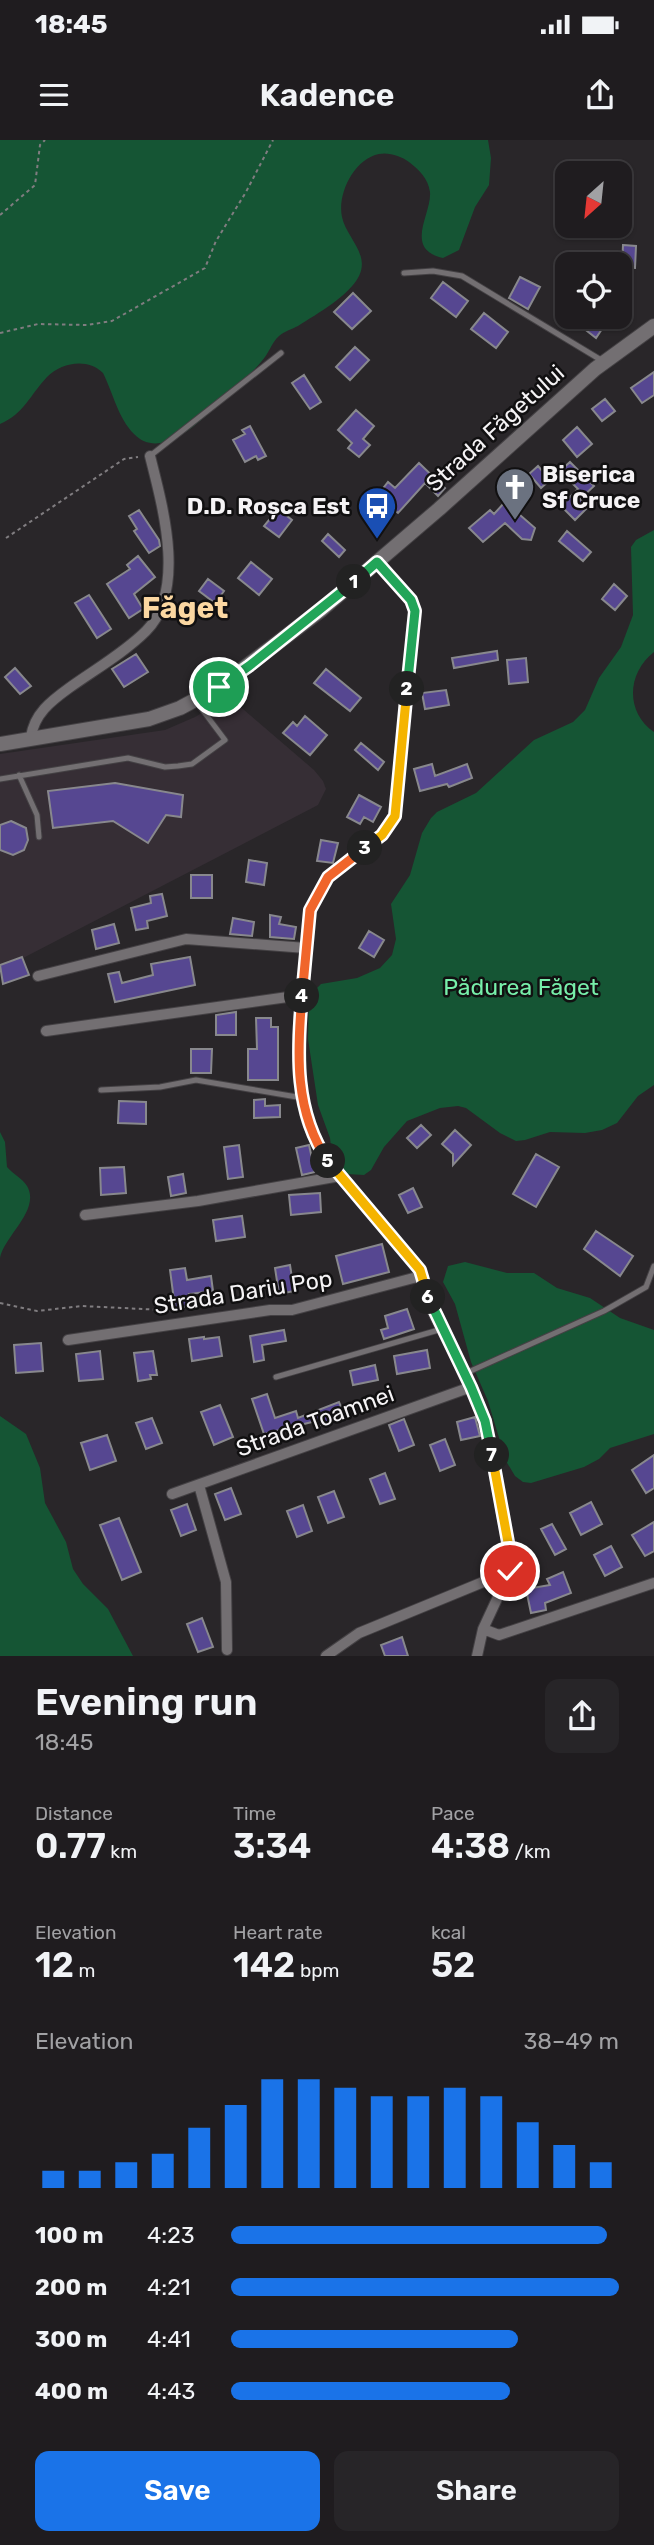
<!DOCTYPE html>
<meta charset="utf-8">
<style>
body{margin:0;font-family:Rubik,sans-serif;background:#272528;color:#f1f3f6;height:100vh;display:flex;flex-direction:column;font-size:26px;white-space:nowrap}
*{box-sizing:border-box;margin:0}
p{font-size:23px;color:#a1a1a4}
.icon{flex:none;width:38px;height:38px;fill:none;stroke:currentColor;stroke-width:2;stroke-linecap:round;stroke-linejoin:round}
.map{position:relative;height:1516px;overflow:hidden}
.details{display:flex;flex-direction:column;background:#1f1c1f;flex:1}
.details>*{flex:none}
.needle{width:46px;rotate:207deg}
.tools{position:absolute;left:555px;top:21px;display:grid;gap:14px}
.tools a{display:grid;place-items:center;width:77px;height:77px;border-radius:14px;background:#1f1c1f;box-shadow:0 2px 5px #0004,0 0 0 2px #3c3a3d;font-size:35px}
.pin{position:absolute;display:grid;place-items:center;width:60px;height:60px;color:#fff;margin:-30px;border:4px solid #fff;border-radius:50%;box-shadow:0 2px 7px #0007}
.km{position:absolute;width:35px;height:35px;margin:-18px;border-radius:50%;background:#222;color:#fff;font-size:19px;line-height:35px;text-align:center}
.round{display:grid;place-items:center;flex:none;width:74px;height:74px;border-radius:14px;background:#272528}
.summary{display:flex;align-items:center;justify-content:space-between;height:119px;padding:0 35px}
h1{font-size:38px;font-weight:600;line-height:52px}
.stats{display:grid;grid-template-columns:repeat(3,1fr);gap:10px;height:119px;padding:7px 35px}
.stats div{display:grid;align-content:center}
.stats b{font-size:35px;font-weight:600}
.stats small{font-size:19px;font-weight:400}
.stats p{font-size:19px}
.chart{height:196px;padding:14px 35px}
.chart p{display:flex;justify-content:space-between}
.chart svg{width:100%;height:126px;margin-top:7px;stroke:#1a73e8;stroke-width:6}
.cta{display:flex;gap:14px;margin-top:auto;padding:14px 35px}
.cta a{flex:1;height:80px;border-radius:14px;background:#1a73e8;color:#fff;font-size:28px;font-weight:600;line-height:80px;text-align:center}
.cta a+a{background:#272528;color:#f1f3f6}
ul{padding:0 35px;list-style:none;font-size:23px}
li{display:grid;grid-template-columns:112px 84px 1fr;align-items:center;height:52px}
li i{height:18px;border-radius:9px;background:#1a73e8}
.status{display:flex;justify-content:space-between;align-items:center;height:49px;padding:0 35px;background:#1f1c1f;direction:ltr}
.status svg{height:19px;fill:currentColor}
header{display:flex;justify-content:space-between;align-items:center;height:91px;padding:0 35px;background:#1f1c1f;font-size:32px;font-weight:600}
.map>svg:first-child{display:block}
</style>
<div class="status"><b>18:45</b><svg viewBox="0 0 49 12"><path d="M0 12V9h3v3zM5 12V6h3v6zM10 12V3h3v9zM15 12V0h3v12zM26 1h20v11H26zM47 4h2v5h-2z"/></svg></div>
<header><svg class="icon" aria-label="menu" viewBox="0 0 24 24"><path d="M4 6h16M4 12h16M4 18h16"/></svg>Kadence<svg class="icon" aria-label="share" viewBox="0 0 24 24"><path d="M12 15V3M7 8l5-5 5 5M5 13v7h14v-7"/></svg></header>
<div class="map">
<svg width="654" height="1516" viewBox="0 0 654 1516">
<rect width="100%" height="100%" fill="#292629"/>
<!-- built -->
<path fill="#362e35" d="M229,557l85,73 9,11 3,8 -8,16 -318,165v-216l165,-24 30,-13z"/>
<!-- green -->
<path fill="#155534" d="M0,0h488l3,18 -2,27 -14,22 -16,43 -16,8c-40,-9 -11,-44 -13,-66 -2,-14 -11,-22 -21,-30 -8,-6 -20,-10 -30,-8 -25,5 -42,40 -37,63 4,20 28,37 17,59 -11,21 -41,37 -61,50 -6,3 -13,5 -19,10 -8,7 -10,18 -18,26 -9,11 -20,20 -30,29 -20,20 -67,74 -97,43 -16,-16 -21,-41 -31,-61 -15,-15 -41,-11 -56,4 -17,18 -23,37 -47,47z
M654,390v122c-27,21 -29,60 0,80v353l-16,11 -21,27 -15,7 -17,3 -35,-1 -25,8 -9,1 -16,-8 -34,-25 -8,-2 -18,2 -33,13 -23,26 -13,23 -7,5 -17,-1 -7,-5 -8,-14 -2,-17 -12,-33 -10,-66 1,-43 12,-12 36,-6 23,-10 12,-13 4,-16 -5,-35 19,-29 12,-42 9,-15 6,-6 39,-19 58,-53 39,-18 12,-12 14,-32 22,-31 12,-32 -2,-68 5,-7z
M0,992l5,10 2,25c6,7 16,12 20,19 14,24 -23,50 -27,72z
M465,1122l42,11h27l23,15 33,10 30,20 34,12v104l-44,14 -11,11 -15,8 -53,16 -8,-1 -8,-6 -9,-15 -18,-60 -17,-39 -16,-58 -12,-22 5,-16z
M0,1276l26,18 14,34 5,35 21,39 7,27 10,15 25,25 25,47h-133z"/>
<!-- building -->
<path fill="#564791" stroke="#88888d" stroke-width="2" d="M623,105l13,1 -1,22 -13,-1z
M520,137l20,10 -12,22 -19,-11z
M443,142l25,19 -12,16 -25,-19z
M353,153l18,18 -19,18 -18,-17z
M484,173l24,19 -12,16 -25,-19z
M582,177h5l15,12 -6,9 -19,-15z
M355,207l14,13 -19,20 -14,-13z
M654,232v23l-12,8 -11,-15z
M304,235l17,27 -11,7 -18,-26z
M605,259l10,12 -13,10 -10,-12z
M356,270l18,16 -11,13 7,6 -11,12 -11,-9 4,-5 -14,-13z
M250,286l16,30 -8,4 -2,-4 -11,6 -12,-22 12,-6 -3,-4z
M577,287l15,17 -15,13 -14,-17z
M570,322l24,24 -14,13 8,8 -13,13 -14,-14 17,-17 -18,-18z
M419,323l26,25 -7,8 -13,-13 -27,30 -21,-17 11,-14 7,6z
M538,326l12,14 -9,8 -12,-14z
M505,362l30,26 -4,12 -9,-1 -17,-16 -22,19 -14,-14 21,-18 4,4z
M278,369l14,11 -13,17 -15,-11z
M139,370l20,30 1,6 -11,7 -15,-22 3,-2 -8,-13z
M567,391l24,21 -8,9 -24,-20z
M328,394l17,16 -6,7 -17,-16z
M138,416l17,21 -21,17 9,15 -14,9 -22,-34 23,-15 -3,-4z
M251,422l21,17 -13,16 -21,-17z
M208,439l16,12 -9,12 -16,-12z
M614,444l13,12 -12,14 -13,-11z
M89,455l22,34 -14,9 -22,-35z
M497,511l1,9 -44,8 -2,-10z
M136,514l12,18 -24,15 -12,-18z
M526,518l2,24 -19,2 -2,-24z
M15,528l16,18 -11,8 -15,-17z
M326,529l35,29 -11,13 -36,-28z
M446,550l3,15 -24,4 -3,-16z
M305,576l22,19 -17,20 -27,-22 10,-11 4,4z
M361,603l23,19 -6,8 -23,-20z
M432,624l3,12 32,-12 5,14 -23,9 -2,-3 -27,7 -6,-22z
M115,643l68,12 -2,22 -15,-2 -18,28 -35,-22 -60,7 -5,-37z
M359,655l22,12 -8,15 -9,-5 -4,7 -13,-7z
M11,681l15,7 2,12 -4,10 -11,5 -13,-5v-25z
M321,700l17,3 -5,20 -16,-2z
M249,720l18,3 -3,22 -18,-3z
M191,735h21v23h-21z
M162,754l5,22 -20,5 1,7 -12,2 -5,-22 20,-5 -1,-7z
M270,775l11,2 -2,7 17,3 -2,12 -24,-2z
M233,778l21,4 -2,14 -22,-2z
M114,784l5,19 -23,6 -4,-19z
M369,791l15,9 -10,17 -15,-9z
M22,817l7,18 -26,9 -3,-19z
M190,817l5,28 -80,17 -7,-28 11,-2 3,11 31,-8 -2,-11z
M236,872v23h-20v-20z
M256,878h15v9h7v53h-30v-31h9z
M191,909h21l-1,24h-20z
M265,959v7l15,-1v12l-26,1v-18z
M119,961l27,1v22l-28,-1z
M421,985l10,10 -14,13 -10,-10z
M455,990l16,15 -18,20v-11l-11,-10z
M239,1005l4,32 -15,2 -4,-32z
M309,1005l6,27 -13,3 -6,-27z
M536,1014l23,13 -23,40 -23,-13z
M124,1027l2,26 -25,2 -1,-27z
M183,1034l3,19 -15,3 -3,-19z
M413,1048l9,19 -14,6 -9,-18z
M320,1053l1,19 -30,3 -2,-20z
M242,1076l3,21 -29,4 -3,-21z
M596,1091l37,25 -13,20 -36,-27z
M382,1104l7,28 -46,12 -7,-28z
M290,1125l4,26 -15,3 -4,-26z
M185,1128l2,12 24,-4 2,15 -24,3 2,12 -16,2 -5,-38z
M407,1169l7,20 -30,10 -3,-9 7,-2 -3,-12z
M284,1190l2,11 -24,4 2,15 -10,2 -4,-26z
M204,1197v2l15,-2 3,19 -30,5 -3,-22z
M41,1203l2,28 -27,2 -2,-28z
M427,1210l3,18 -33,6 -3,-18z
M100,1211l3,28 -24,2 -3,-27z
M153,1211l4,24h-7l1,4 -13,2 -4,-28z
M375,1225l3,15 -25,5 -3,-14z
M267,1254l8,24 21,-7 2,7 41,-16 6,14 -27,10 -2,-5 -52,13 -12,-35z
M220,1265l13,32 -19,8 -13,-33z
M475,1277l5,19 -19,4 -4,-18z
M152,1278l10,25 -16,6 -10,-26z
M404,1279l10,26 -15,6 -10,-26z
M107,1295l9,26 -26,9 -9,-27z
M445,1299l10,26 -15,6 -10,-26z
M654,1315v33l-8,5 -14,-23z
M385,1333l10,26 -15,5 -10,-25z
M231,1348l10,26 -16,6 -10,-26z
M334,1351l10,26 -16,6 -10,-26z
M591,1362l11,22 -21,11 -11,-22z
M187,1364l9,26 -15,6 -10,-26z
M303,1365l9,26 -15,6 -10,-26z
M119,1378l22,54 -19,8 -22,-55z
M654,1382v29l-9,5 -13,-21z
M552,1384l14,25 -11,6 -14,-26z
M611,1406l11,21 -17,9 -11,-21z
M563,1432l8,21 -26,10 1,7 -15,3 -5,-24 24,-4 -3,-6z
M202,1478l11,29 -15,5 -11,-28z
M402,1497l6,19h-23l-4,-11z"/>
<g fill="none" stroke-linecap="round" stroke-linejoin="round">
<!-- service casing -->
<g stroke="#444144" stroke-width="7">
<path id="service" d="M404,133l29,-2 29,5 139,84
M150,316l131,-103
M19,635l18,40 2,22
M0,639l128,-21 37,9 13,-1 14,-2 33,-24 -30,-40
M101,950l59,-3 36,-7 107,18
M464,1234l140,-63 42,-24 8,-21
M276,1237l166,-48"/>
</g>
<!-- minor casing -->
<g stroke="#444144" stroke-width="12">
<path id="minor" d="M377,422l34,38 4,11 -20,205 -13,19 -54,42 -18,33 -12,125 1,39 8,47 13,29 100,120 12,40 39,77 14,34 26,142 -1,8 -27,58 -6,27
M31,597c3,-23 20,-36 38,-49 25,-18 55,-35 77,-57 41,-41 16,-127 4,-175
M38,836l148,-37 120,9
M46,891l256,-36
M85,1075l113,-14 142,-25
M68,1200l202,-30h22l129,-34
M199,1345l27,97 1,68
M172,1354l299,-107
M483,1489l16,6 155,-52
M326,1516l33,-23 151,-62"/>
</g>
<!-- secondary casing -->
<g stroke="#444144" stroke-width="16">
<path id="secondary" d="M0,604l149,-25 31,-11 39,-21 102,-77 118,-101 156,-140 59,-43"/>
</g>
<!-- path -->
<path stroke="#807d80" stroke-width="2" stroke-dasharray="3.5 3.5" stroke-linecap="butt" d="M0,75l35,-30 5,-40 5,-5
M0,193l38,-9 49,1 25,-4 93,-53 11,-27 30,-49 27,-52
M6,398l118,-79 14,-2
M0,1163l37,8 45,-5 101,5"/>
<!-- service -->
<use href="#service" stroke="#736f72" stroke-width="5"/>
<!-- minor -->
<use href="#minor" stroke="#736f72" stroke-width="10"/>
<!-- secondary -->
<use href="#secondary" stroke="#736f72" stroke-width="14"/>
</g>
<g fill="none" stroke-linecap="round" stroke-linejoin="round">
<!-- split-1 casing -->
<g stroke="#fff" stroke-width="14">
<path id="split-1" d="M219,547l30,-21 105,-84"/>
</g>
<!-- split-2 casing -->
<g stroke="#fff" stroke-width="14">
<path id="split-2" d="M354,442l23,-20 34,38 4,11 -8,78"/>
</g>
<!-- split-3 casing -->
<g stroke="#fff" stroke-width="14">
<path id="split-3" d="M365,708l17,-13 13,-19 12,-127"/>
</g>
<!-- split-4 casing -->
<g stroke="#fff" stroke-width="14">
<path id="split-4" d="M302,856l8,-86 18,-33 37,-29"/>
</g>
<!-- split-5 casing -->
<g stroke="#fff" stroke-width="14">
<path id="split-5" d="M302,856c-5,56 -8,116 26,165"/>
</g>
<!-- split-6 casing -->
<g stroke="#fff" stroke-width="14">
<path id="split-6" d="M328,1021l92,109 8,27"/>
</g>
<!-- split-7 casing -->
<g stroke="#fff" stroke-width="14">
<path id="split-7" d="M428,1157l43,90 14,34 7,34"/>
</g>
<!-- split-8 casing -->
<g stroke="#fff" stroke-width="14">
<path id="split-8" d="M492,1315l18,98v18"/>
</g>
<!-- split-1 -->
<use href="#split-1" stroke="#22a559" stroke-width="9"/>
<!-- split-2 -->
<use href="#split-2" stroke="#22a559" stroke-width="9"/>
<!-- split-3 -->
<use href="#split-3" stroke="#f5b400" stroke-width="9"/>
<!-- split-4 -->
<use href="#split-4" stroke="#f0652b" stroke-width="9"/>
<!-- split-5 -->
<use href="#split-5" stroke="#f0652b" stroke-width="9"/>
<!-- split-6 -->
<use href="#split-6" stroke="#f5b400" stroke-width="9"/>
<!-- split-7 -->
<use href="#split-7" stroke="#22a559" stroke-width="9"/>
<!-- split-8 -->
<use href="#split-8" stroke="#f5b400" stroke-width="9"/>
</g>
<!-- icons -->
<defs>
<g id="church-pin" transform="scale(2.0125)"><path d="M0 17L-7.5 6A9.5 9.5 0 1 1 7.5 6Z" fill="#6b7280" stroke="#111011"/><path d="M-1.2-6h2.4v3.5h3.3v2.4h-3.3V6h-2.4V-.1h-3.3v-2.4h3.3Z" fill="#fff"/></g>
<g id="bus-pin" transform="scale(2.0125)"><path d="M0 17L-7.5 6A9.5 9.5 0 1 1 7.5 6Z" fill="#1a4fb4" stroke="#111011"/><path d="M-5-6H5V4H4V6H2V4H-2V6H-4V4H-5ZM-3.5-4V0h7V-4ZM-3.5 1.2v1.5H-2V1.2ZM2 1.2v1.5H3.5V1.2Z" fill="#fff"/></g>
</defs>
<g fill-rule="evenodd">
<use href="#church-pin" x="515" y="347"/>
<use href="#bus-pin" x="377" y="366"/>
</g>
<g text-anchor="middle" stroke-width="5" stroke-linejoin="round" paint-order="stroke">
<!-- street labels -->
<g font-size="23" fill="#f5f3f5" stroke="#111011">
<text transform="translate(495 288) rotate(-42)" y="8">Strada Făgetului</text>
<text transform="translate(243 1152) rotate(-9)" y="8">Strada Dariu Pop</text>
<text transform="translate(315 1281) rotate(-20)" y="8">Strada Toamnei</text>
</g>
<!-- poi labels -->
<g font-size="23" font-weight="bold" fill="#f5f3f5" stroke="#111011" text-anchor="start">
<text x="542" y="342">Biserica<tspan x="542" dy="26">Sf Cruce</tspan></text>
<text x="350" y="374" text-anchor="end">D.D. Roșca Est</text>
</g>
<!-- park labels -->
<g font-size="23" fill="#77efaa" stroke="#111011">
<text x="521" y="855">Pădurea Făget</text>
</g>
<!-- district labels -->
<g font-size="30" font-weight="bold" fill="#fbd7a1" stroke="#111011">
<text x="185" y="478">Făget</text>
</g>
</g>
</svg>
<div class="tools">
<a><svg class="needle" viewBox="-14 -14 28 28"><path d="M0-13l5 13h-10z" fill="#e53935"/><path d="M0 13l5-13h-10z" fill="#a1a1a4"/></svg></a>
<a><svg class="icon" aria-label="locate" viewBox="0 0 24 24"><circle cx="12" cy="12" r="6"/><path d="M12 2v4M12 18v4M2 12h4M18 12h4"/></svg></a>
</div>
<div class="pin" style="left:219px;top:547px;background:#1e9e55"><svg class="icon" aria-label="arrive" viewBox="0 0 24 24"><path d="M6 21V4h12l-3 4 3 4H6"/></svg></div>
<div class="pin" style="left:510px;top:1431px;background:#d93025"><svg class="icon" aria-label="check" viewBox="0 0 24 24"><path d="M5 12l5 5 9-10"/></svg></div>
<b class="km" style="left:354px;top:442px">1</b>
<b class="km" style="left:407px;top:549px">2</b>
<b class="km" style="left:365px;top:708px">3</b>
<b class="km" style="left:302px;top:856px">4</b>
<b class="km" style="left:328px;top:1021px">5</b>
<b class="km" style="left:428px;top:1157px">6</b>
<b class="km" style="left:492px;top:1315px">7</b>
</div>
<section class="details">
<div class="summary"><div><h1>Evening run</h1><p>18:45</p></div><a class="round"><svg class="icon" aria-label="share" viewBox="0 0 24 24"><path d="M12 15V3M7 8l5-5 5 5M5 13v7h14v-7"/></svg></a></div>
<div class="stats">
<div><p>Distance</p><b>0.77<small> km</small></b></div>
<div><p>Time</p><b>3:34</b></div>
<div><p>Pace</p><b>4:38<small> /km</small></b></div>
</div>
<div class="stats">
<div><p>Elevation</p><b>12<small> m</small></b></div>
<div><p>Heart rate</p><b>142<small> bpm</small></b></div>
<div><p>kcal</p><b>52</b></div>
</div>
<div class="chart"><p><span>Elevation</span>38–49 m</p>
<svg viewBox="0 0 160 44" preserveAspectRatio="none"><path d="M5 44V38M15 44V38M25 44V35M35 44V32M45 44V23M55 44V15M65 44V6M75 44V6M85 44V9M95 44V12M105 44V12M115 44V9M125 44V12M135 44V21M145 44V29M155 44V35"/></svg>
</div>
<ul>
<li><b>100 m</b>4:23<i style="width:97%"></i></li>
<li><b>200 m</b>4:21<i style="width:100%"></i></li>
<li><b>300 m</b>4:41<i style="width:74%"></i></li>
<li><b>400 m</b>4:43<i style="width:72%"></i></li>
</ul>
<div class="cta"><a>Save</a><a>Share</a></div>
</section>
